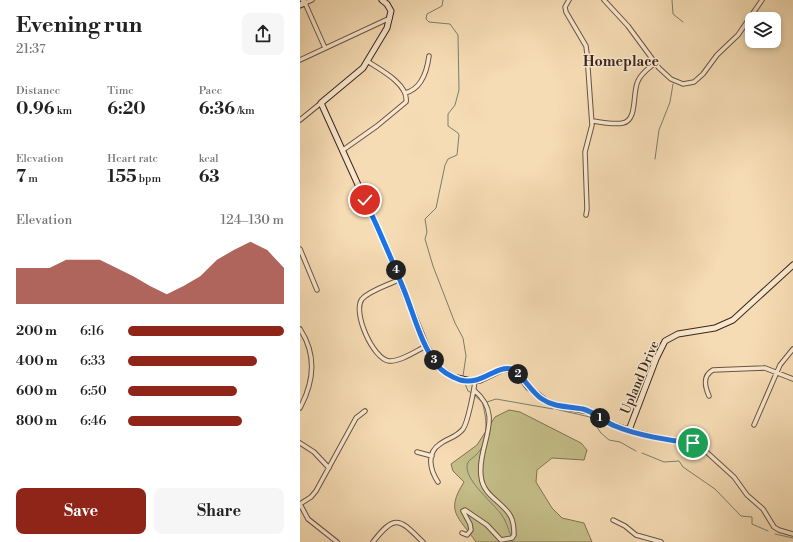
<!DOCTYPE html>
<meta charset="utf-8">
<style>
body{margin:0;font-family:"Libre Bodoni",serif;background:#f6f6f6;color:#222;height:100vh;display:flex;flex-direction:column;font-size:15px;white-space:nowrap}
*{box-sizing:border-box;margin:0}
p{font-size:13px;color:#767676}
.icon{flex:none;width:22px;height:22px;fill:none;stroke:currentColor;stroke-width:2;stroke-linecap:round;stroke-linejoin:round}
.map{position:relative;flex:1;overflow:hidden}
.side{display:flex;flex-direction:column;background:#fff;width:300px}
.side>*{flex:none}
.buttons{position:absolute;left:445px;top:12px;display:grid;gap:8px}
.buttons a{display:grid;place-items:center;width:36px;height:36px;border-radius:8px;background:#fff;box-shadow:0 2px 6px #0003;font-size:20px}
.pin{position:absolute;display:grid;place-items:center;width:34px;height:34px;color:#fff;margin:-17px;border:2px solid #fff;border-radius:50%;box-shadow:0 1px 4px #0007}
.km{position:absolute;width:20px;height:20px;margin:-10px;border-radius:50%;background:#222;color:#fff;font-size:11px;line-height:20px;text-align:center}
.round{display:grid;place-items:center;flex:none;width:42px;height:42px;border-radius:8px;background:#f6f6f6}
.headline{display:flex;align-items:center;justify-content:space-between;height:68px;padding:0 16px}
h1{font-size:22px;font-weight:700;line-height:30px}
.stats{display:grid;grid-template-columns:repeat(3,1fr);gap:6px;height:68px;padding:4px 16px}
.stats div{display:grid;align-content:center}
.stats b{font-size:17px;font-weight:700}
.stats small{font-size:11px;font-weight:400}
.stats p{font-size:11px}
.chart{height:112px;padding:8px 16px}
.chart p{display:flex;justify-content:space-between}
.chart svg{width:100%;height:72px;margin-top:4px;fill:#8f2418;opacity:.7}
.action{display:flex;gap:8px;margin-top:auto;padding:8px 16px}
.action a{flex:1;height:46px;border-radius:8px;background:#8f2418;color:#fff;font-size:16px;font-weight:700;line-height:46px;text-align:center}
.action a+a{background:#f6f6f6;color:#222}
ul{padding:0 16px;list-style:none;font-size:13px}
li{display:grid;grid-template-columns:64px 48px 1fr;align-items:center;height:30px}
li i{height:10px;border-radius:5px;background:#8f2418}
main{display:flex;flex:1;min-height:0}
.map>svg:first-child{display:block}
</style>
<main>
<section class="side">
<div class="headline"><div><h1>Evening run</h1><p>21:37</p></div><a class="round"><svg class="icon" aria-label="share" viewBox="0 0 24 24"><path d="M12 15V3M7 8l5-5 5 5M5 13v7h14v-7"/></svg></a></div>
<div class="stats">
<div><p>Distance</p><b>0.96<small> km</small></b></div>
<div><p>Time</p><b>6:20</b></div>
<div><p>Pace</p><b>6:36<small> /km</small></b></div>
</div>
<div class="stats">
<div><p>Elevation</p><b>7<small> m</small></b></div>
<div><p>Heart rate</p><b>155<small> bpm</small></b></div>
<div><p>kcal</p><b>63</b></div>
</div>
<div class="chart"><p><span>Elevation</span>124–130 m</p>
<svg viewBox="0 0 160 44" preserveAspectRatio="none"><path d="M0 44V22L10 22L20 22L30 17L40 17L50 17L60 22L70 27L80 33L90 38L100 33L110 27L120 17L130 11L140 6L150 11L160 22V44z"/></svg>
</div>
<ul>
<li><b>200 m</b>6:16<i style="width:100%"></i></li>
<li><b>400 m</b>6:33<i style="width:83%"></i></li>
<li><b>600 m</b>6:50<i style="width:70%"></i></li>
<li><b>800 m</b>6:46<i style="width:73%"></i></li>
</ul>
<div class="action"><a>Save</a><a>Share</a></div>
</section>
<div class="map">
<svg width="493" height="542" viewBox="0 0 493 542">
<rect width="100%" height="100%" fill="#f6dcb4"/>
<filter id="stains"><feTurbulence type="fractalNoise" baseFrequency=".005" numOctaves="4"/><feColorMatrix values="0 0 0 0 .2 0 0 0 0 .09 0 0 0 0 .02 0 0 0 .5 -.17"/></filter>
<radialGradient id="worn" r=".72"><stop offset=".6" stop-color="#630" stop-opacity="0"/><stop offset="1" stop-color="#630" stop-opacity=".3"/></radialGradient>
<!-- green -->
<path fill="#c4be88" stroke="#807253" d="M209,410l11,2 61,31 6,7 -3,10 -32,-2 -15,12 -1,12 16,26 10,10 22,5 8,19h-116c-18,-26 -31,-30 -12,-60l-11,-11 -2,-7 26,-19 18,-28z"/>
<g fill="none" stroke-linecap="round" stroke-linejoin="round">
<!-- stream -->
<path stroke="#768071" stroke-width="1" d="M143,0l-1,6 -15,8 -1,5 3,3 21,2 8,11 1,55 -4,15 -7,9v12l10,7 1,2 -2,20 -9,4 -3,6 -9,43 -11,11 2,13 -2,7 8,27 22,57 8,15 3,18 -3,20
M372,0l1,14 10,8
M355,159l4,-29 11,-28 3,-18
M164,381l4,10 4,2
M174,395l8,7
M187,402l9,-3 57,10
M183,405c4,15 6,38 -7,50 -4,4 -9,5 -9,12 0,15 25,35 34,47 5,6 7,15 10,22
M259,410l31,7 11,16 8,7 11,2 16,9
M342,453l22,9 15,-1 4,6 32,22 26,27 11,1v7l16,7
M475,534l18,4
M212,540v2"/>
<!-- street casing -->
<g stroke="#6a5444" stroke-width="5.5">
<path id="street" d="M12,0l-7,3 20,45
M269,0l-4,7 1,5 20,34 1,8 5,71 -7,27 2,57 -1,6
M304,0l24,26 31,42 12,11 12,5 11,-2 9,-8 14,-19 21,-20 24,-35
M0,60l90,-42
M105,93c17,-4 22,-22 24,-37
M0,120l21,-17
M292,121c9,1 22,4 31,2 15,-3 9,-31 15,-42 3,-8 11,-13 17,-18
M43,150l34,-24 29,-24c3,-18 -27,-33 -39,-41
M0,249l17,41
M100,279c-11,6 -30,11 -38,20 -10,13 11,60 27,62 11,1 27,-10 37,-15
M0,329c17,26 14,53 0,79
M409,396c-4,-9 -7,-20 4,-26l52,-2 28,11
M454,425l26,-60 13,-16
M329,430l47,12 17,1 8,4 33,30 13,18 16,14 11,18 5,3 14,4
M0,443l14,9 15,16
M117,452l15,4
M138,482c-8,-12 -12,-29 2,-38 8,-6 17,-7 23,-15 5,-7 11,-39 12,-48
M0,504l11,-7 5,-6 40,-73 9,-7
M0,504l8,15 29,23
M313,520l12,6 11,9 25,7
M162,533l5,2 4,-5 -1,-6 -7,-13 2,-1 22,15 14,15 11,-2 2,-3c0,-6 0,-12 -3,-18 -8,-16 -28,-20 -30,-41 -4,-32 25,-59 -7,-86
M73,542c23,-30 27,-22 50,0"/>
</g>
<!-- secondary casing -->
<g stroke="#3b261e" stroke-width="7">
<path id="secondary" d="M82,0l5,4 4,7 -4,17 -24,40 -42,35 67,148 38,95 13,22 14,9 18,4 9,-1 23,-11h9l5,3 11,15 19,15 10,4 32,5 24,14 16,5 27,-71 9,-18 13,-7 37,-6 18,-8 60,-55
M0,5l5,-2 -2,-3"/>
</g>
<!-- street -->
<use href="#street" stroke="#f9e8ce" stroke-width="3.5"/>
<!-- secondary -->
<use href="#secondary" stroke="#f9e8ce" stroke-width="5"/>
</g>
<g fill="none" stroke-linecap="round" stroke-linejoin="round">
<!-- route casing -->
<g stroke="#fff" stroke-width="8">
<path id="route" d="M65,200c14,30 27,60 39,90 10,25 17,54 33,75 6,8 15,12 23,15 22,6 35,-15 52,-11 11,6 18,22 30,30 13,9 27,7 41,10 12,3 21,13 32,17 21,9 56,15 78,17"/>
</g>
<!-- route -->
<use href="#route" stroke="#1a73e8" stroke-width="5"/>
</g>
<g text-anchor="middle" stroke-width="3" stroke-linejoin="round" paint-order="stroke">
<!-- street labels -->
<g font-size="13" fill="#3b261e" stroke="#f9e8ce">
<text transform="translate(339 377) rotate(-67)" y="5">Upland Drive</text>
</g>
<!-- neighbourhood labels -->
<g font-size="14" font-weight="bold" fill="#3b261e" stroke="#f9e8ce">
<text x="321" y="66">Homeplace</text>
</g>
</g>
<rect width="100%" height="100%" filter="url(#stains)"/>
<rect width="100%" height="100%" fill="url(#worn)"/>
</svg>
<div class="buttons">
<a><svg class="icon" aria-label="layers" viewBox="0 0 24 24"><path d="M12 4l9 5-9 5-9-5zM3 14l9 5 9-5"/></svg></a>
</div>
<div class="pin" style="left:393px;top:443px;background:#1e9e55"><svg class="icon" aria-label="arrive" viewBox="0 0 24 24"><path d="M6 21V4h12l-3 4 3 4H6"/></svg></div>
<div class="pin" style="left:65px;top:200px;background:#d93025"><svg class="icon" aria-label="check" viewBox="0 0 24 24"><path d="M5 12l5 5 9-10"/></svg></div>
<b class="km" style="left:300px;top:418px">1</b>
<b class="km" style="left:218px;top:374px">2</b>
<b class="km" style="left:134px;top:360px">3</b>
<b class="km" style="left:96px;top:270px">4</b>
</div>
</main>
